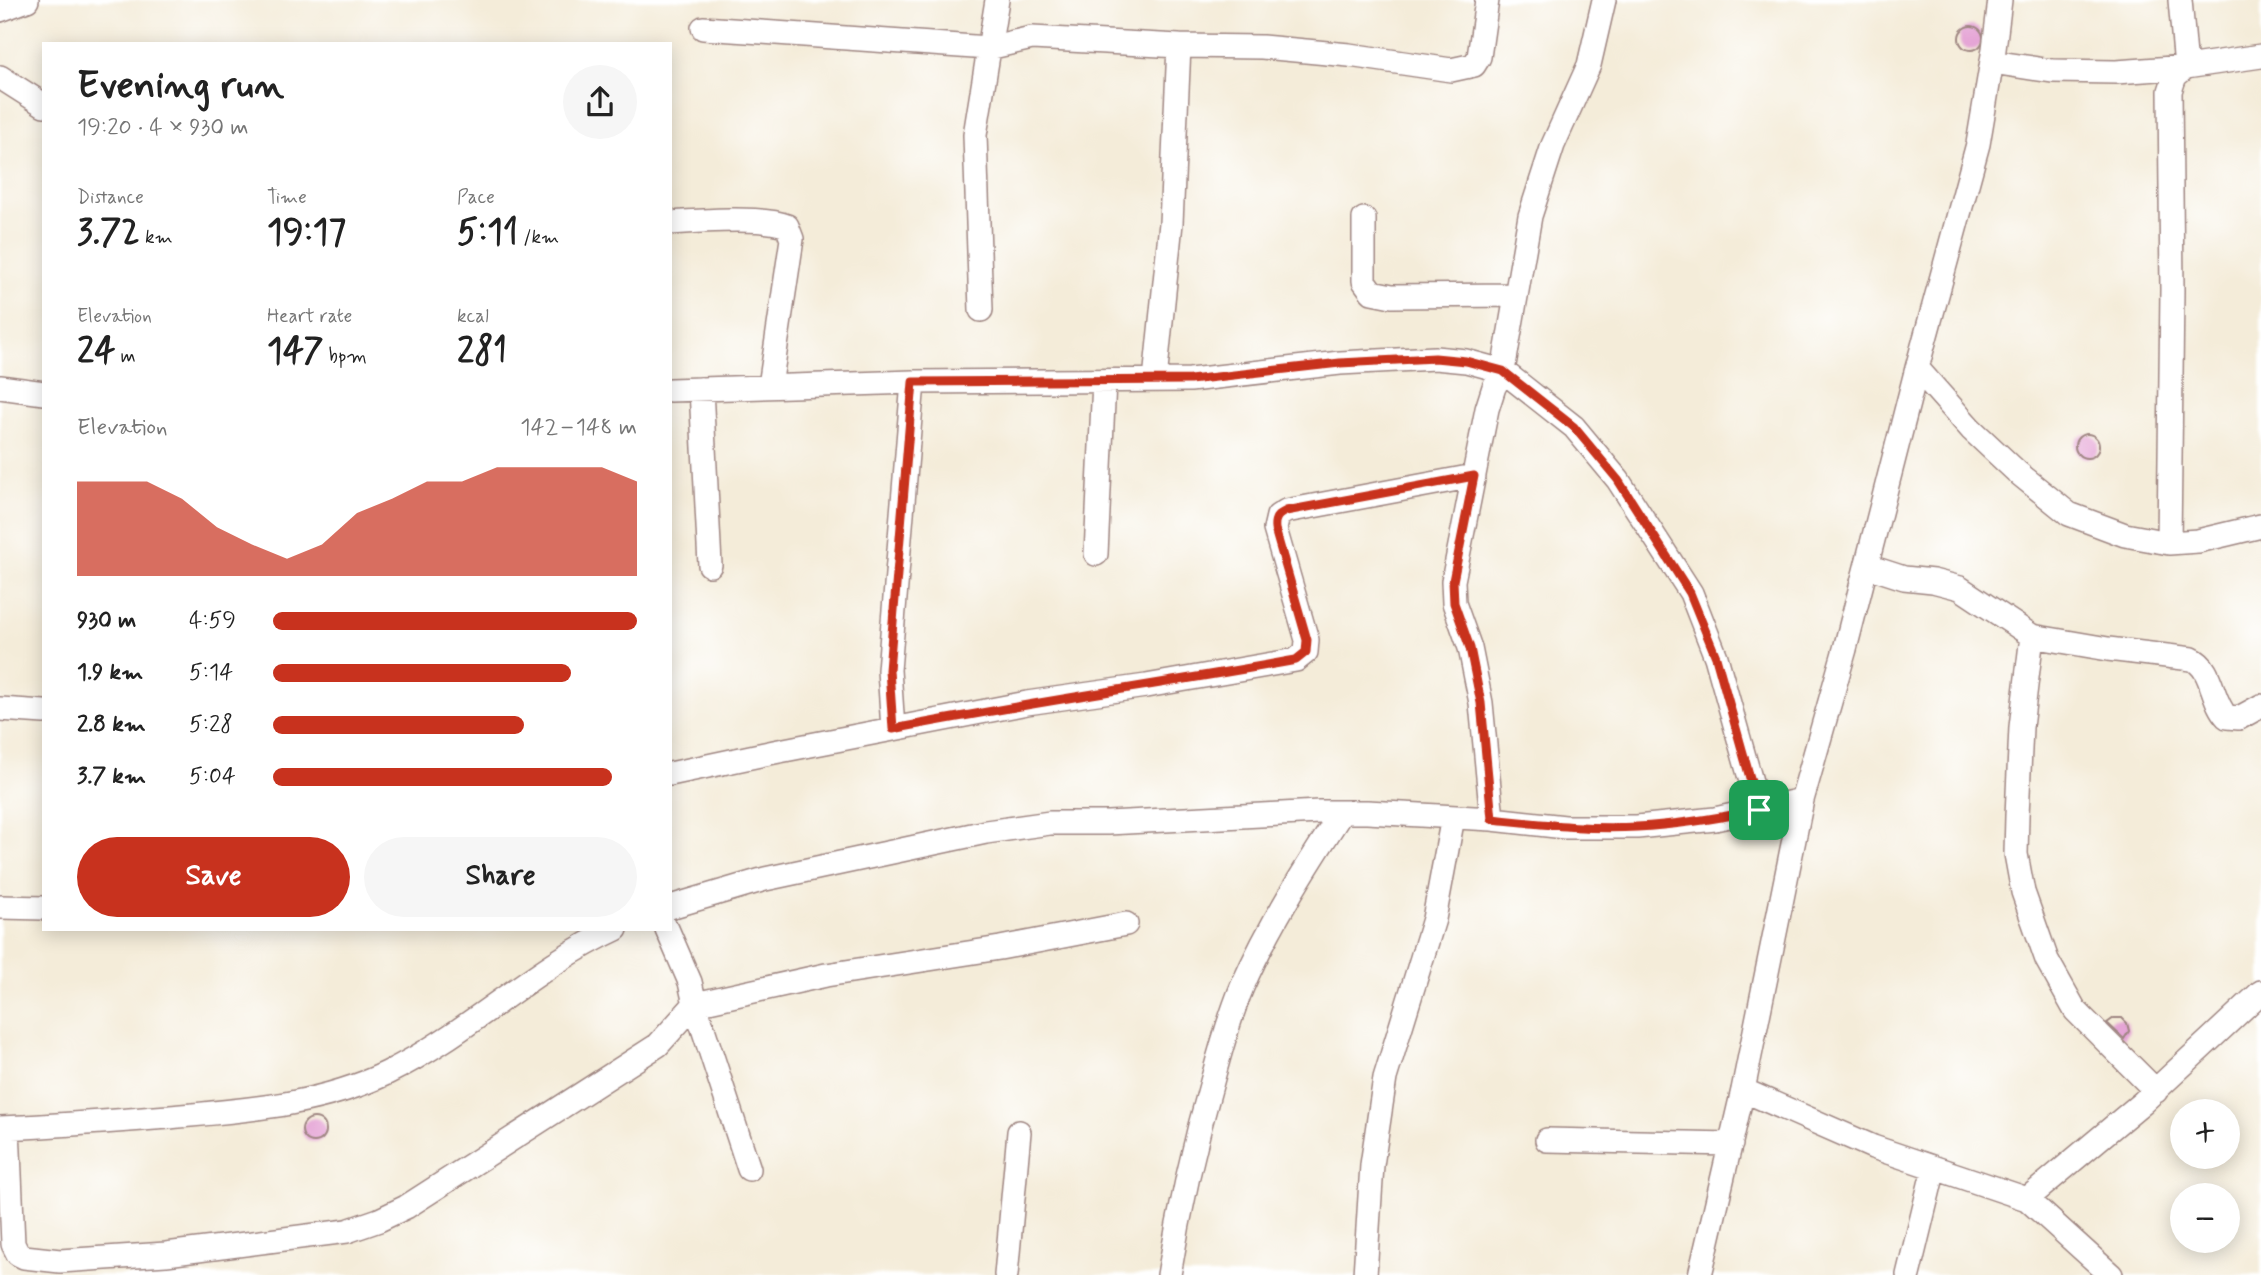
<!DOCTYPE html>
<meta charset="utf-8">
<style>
body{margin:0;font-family:Mynerve,sans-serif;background:#f6f6f6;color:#222;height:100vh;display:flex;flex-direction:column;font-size:26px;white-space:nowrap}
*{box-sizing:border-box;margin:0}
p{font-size:23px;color:#767676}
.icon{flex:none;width:38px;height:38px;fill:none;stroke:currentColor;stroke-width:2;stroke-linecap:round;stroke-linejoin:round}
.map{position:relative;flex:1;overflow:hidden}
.sheet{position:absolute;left:42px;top:42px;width:630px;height:889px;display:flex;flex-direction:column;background:#fff;border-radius:0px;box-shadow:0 4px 18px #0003}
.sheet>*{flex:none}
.fabs{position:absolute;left:2170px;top:1099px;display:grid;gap:14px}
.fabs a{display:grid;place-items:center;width:70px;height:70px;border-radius:50%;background:#fff;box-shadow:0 4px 18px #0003;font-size:35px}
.pin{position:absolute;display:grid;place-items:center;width:60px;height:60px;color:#fff;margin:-30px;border-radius:14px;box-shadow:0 4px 10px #0006}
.round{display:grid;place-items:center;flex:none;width:74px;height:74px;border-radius:37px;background:#f6f6f6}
.summary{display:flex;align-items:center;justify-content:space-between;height:119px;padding:0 35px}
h1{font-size:38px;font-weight:800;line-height:52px}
.stats{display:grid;grid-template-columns:repeat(3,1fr);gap:10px;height:119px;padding:7px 35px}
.stats div{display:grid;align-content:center}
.stats b{font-size:35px;font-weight:800}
.stats small{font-size:19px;font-weight:400}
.stats p{font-size:19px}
.chart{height:196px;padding:14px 35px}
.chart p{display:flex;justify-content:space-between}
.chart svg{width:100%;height:126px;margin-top:7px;fill:#c8321e;opacity:.7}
.button{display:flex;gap:14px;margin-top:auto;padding:14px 35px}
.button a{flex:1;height:80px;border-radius:42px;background:#c8321e;color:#fff;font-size:28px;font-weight:800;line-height:80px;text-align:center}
.button a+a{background:#f6f6f6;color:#222}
ul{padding:0 35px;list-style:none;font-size:23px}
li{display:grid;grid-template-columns:112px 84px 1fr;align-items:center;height:52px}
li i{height:18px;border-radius:9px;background:#c8321e}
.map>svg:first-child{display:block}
</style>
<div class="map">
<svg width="2261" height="1275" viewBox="0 0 2261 1275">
<rect width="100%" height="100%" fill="#fff"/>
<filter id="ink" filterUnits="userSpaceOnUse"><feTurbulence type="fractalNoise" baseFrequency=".0143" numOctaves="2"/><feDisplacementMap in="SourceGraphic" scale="14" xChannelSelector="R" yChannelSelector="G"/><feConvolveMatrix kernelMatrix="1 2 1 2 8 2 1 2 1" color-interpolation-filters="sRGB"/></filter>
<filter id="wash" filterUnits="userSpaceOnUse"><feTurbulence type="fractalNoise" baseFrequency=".00686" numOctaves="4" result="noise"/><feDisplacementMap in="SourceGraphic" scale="28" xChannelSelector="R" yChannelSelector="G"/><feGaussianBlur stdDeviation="1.57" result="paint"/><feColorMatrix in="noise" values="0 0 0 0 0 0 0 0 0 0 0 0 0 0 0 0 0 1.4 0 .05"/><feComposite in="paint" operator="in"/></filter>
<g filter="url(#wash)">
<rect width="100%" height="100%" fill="#f4ecd9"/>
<g id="blocks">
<!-- building -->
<path fill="#e5a5d6" d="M1959 38a12 12 0 1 1 24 0a12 12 0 1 1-24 0Z
M2075 446a12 12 0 1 1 24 0a12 12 0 1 1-24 0Z
M2114,1018h8l5,5 2,8 -5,8 -17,-16z
M302 1130a12 12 0 1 1 24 0a12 12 0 1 1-24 0Z"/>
</g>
</g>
<g filter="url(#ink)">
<use href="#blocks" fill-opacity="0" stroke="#9f8682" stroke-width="2"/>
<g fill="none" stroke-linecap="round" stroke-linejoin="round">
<!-- minor casing -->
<g stroke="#9f8682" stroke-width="26">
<path id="minor" d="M0,10l27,-10
M703,28l285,20 44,-10 147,8 -8,177 -16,157
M1179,46l83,1 87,8 102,15 23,-5 5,-8 8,-57
M1992,62l60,9 64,1 70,-5 75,-11
M0,77l44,28
M1364,219v62l8,11 20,4 124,-1
M670,223c27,-2 94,-7 117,3l5,13 -22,147
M981,310l-6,-175 22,-135
M1917,368l54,61 46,43 52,42 56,21 44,8 29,-2 63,-15
M0,387l44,6
M701,389l9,176
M670,390l243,-8 277,-2 150,-17 95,-5 31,3 37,10 71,56 44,53 73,113 25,64 43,153
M2169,543l3,-253 -2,-199 5,-15 11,-9 -6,-67
M1096,554l8,-173
M1867,566l37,12 29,3 27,7 72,48 76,13 84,10c21,9 19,42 35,58l12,1 22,-12
M2032,636l-11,91 -4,89 -1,38 7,38 24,68 28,50 81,81
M0,709l44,3
M893,729l-4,-59 24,-288
M670,774l104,-22 253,-49 119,-17 150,-26 10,-8 1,-12 -32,-111 3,-13 8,-5 188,-35
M1492,819l-11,-116 -11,-55 -16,-45 -1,-22 34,-172 7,-22 9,-16 27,-155 23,-71 36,-80 15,-65
M0,907l44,1
M670,907l95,-28 221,-47 64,-9h58l211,-11h48l125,7 73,8h72l78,-8 87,-19
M1743,1090l130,57 154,52 84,76
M0,1128c57,-2 113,-7 170,-11 74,-7 148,-11 217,-44 82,-40 146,-106 229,-144
M8,1128l5,116 5,10 6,3 36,4 106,-7 181,-23 32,-11 27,-13 252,-162 37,-41 -5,-22 -23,-53
M1547,1140l184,4
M749,1169l-54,-165 131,-29 174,-27 126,-24
M2027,1199l116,-97 118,-110
M1006,1275l13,-143
M1169,1275c11,-68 25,-131 44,-197 8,-30 17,-62 29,-91 27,-62 63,-118 100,-175
M1365,1275l7,-110 13,-87 49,-159 19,-102
M1700,1275l43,-185 59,-290 43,-151 72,-281 61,-224 16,-95 6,-49
M1908,1275l26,-107"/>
</g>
<!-- minor -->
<use href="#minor" stroke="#fff" stroke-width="23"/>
</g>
</g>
<g fill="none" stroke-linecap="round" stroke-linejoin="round" filter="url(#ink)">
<!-- route casing -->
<g stroke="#fff" stroke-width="14">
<path id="route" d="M1435,358l31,3 37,10 71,56 44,53 72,113 26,64 43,153c-40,8 -81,15 -122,17 -48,3 -97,-3 -145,-8l-11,-116 -11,-55 -16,-45 -1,-22 21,-105 -188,35c-9,4 -12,8 -11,18l32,111 -1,12 -10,8c-134,24 -269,43 -403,69l-4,-59 24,-288 277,-2 150,-17z"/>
</g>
<!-- route -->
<use href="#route" stroke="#c8321e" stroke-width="9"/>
</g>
</svg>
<div class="fabs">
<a>+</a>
<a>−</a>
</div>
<div class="pin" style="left:1759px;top:810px;background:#1e9e55"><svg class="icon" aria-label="arrive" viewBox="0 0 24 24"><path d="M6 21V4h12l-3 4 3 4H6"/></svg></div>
<section class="sheet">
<div class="summary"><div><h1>Evening run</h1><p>19:20 · 4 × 930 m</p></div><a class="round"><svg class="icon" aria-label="share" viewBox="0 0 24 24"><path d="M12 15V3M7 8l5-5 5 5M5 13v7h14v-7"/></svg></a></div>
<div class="stats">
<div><p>Distance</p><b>3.72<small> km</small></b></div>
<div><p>Time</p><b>19:17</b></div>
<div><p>Pace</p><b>5:11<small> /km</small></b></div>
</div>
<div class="stats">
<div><p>Elevation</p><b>24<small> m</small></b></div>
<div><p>Heart rate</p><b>147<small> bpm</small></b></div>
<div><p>kcal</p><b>281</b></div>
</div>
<div class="chart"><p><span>Elevation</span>142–148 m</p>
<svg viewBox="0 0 160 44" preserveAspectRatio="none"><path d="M0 44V11L10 11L20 11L30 17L40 27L50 33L60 38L70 33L80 22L90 17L100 11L110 11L120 6L130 6L140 6L150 6L160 11V44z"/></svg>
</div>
<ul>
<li><b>930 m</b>4:59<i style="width:100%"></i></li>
<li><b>1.9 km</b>5:14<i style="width:82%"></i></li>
<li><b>2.8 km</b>5:28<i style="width:69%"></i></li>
<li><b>3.7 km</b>5:04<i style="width:93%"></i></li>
</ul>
<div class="button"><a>Save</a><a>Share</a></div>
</section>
</div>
